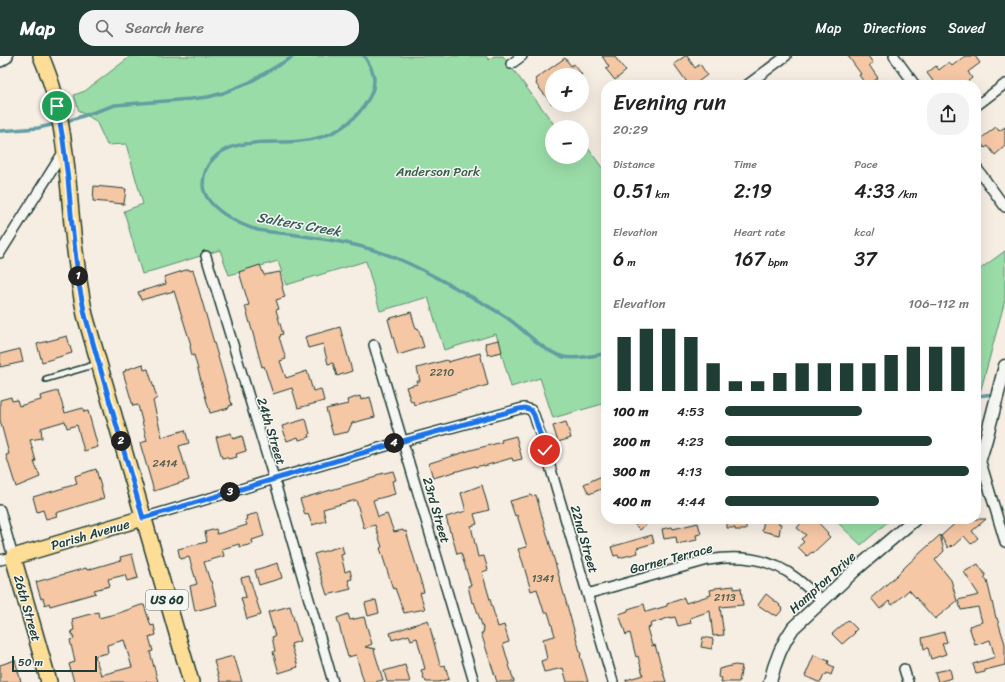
<!DOCTYPE html>
<meta charset="utf-8">
<style>
body{margin:0;font-family:Sriracha,sans-serif;background:#f2f2f2;color:#222;height:100vh;display:flex;flex-direction:column;font-size:15px;white-space:nowrap}
*{box-sizing:border-box;margin:0}
p{font-size:13px;color:#767676}
.icon{flex:none;width:22px;height:22px;fill:none;stroke:currentColor;stroke-width:2;stroke-linecap:round;stroke-linejoin:round}
.map{position:relative;flex:1;overflow:hidden}
.drawer{position:absolute;left:601px;top:24px;width:380px;height:444px;display:flex;flex-direction:column;background:#fff;border-radius:16px;box-shadow:0 4px 16px #0002}
.drawer>*{flex:none}
.fabs{position:absolute;left:545px;top:12px;display:grid;gap:8px}
.fabs a{display:grid;place-items:center;width:44px;height:44px;border-radius:50%;background:#fff;box-shadow:0 4px 16px #0002;font-size:20px}
.scale{position:absolute;left:12px;bottom:10px;width:85px;box-sizing:border-box;padding-left:4px;border:2px solid #1f3d34;border-top:0;font-size:11px;line-height:14px;white-space:nowrap;color:#1f3d34;-webkit-text-stroke:3px #f6f6f2;paint-order:stroke}
.pin{position:absolute;display:grid;place-items:center;width:34px;height:34px;color:#fff;margin:-17px;border:2px solid #fff;border-radius:50%;box-shadow:0 1px 4px #0007}
.km{position:absolute;width:20px;height:20px;margin:-10px;border-radius:50%;background:#222;color:#fff;font-size:11px;line-height:20px;text-align:center}
.round{display:grid;place-items:center;flex:none;width:42px;height:42px;border-radius:16px;background:#f2f2f2}
.head{display:flex;align-items:center;justify-content:space-between;height:68px;padding:0 12px}
h1{font-size:22px;font-weight:600;line-height:30px}
.figures{display:grid;grid-template-columns:repeat(3,1fr);gap:6px;height:68px;padding:4px 12px}
.figures div{display:grid;align-content:center}
.figures b{font-size:20px;font-weight:600}
.figures small{font-size:11px;font-weight:400}
.figures p{font-size:11px}
.chart{height:112px;padding:8px 12px}
.chart p{display:flex;justify-content:space-between}
.chart svg{width:100%;height:72px;margin-top:4px;stroke:#1f3d34;stroke-width:6}
ul{padding:0 12px;list-style:none;font-size:13px}
li{display:grid;grid-template-columns:64px 48px 1fr;align-items:center;height:30px}
li i{height:10px;border-radius:5px;background:#1f3d34}
header{display:flex;align-items:center;gap:24px;box-sizing:border-box;height:56px;padding:0 20px;background:#1f3d34;color:#fff}
header strong{font-size:19px}
nav{display:flex;gap:22px;margin-inline-start:auto;font-size:14px}
.search{width:280px;height:36px;background:#f2f2f2;display:flex;align-items:center;gap:10px;box-sizing:border-box;padding:0 14px;border-radius:16px;color:#767676;font-size:15px}
.map>svg:first-child{display:block}
</style>
<header>
<strong>Map</strong>
<div class="search"><svg class="icon" aria-label="search" viewBox="0 0 24 24"><circle cx="10" cy="10" r="6"/><path d="M15 15l6 6"/></svg>Search here</div>
<nav><a>Map</a><a>Directions</a><a>Saved</a></nav>
</header>
<div class="map">
<svg width="1005" height="626" viewBox="0 0 1005 626">
<rect width="100%" height="100%" fill="#f6ede3"/>
<filter id="ink" filterUnits="userSpaceOnUse"><feTurbulence type="fractalNoise" baseFrequency=".025" numOctaves="2"/><feDisplacementMap in="SourceGraphic" scale="8" xChannelSelector="R" yChannelSelector="G"/><feConvolveMatrix kernelMatrix="1 2 1 2 8 2 1 2 1" color-interpolation-filters="sRGB"/></filter>
<g filter="url(#ink)">
<!-- green -->
<path fill="#99dca7" stroke="#5c8c6e" d="M131,0h355l3,4 5,-4h9l53,71h-4v30h30v-17l24,33v230l-53,15 -13,-40 -29,9 -15,-53 -52,16 -16,-53 -48,14 -14,-50 -80,24 -8,-24 -49,14 -9,-25 -78,24 -18,-63 19,-7 -17,-60 -19,1 -11,-24 -17,-10 -5,-16 11,-4z
M1005,195v49l-29,108v-136z
M833,463h58l-30,26 -24,-23z"/>
<g fill="none" stroke-linecap="round" stroke-linejoin="round">
<!-- stream -->
<path stroke="#629ea2" stroke-width="3.5" d="M364,0c10,14 14,26 5,42 -14,26 -40,41 -69,43 -15,2 -31,0 -46,2 -14,1 -29,4 -39,14 -8,7 -12,18 -12,28 1,22 36,40 55,45 10,2 21,3 32,4 18,3 37,5 56,9 19,4 39,10 57,18 21,9 40,20 60,31 14,8 29,16 43,25 19,13 34,33 58,40 13,3 29,-2 42,-3
M64,66l13,-4 38,-13 76,-6 17,-2 15,-4 27,-11 44,-26
M0,75l38,-3 18,-4
M976,340l19,-2"/>
</g>
<!-- building -->
<path fill="#f6c7a5" stroke="#1f3d34" fill-rule="evenodd" d="M602,0h12l12,15 -11,9 -9,-11 3,-2z
M685,0h2l8,12 5,-4 7,11 -13,10h-5l-15,-21z
M848,0h20l5,7 -4,2 9,13 -10,7h-2l-7,-10 2,-1z
M965,0h10l5,7 -12,9 4,6 -9,7h-27l-9,-12 9,-7 3,4 10,-8 3,4z
M565,2l6,8 3,-2 8,11h-30v29l-16,-20 1,-2 -2,-3z
M996,71l3,4 6,-4v19l-10,9 -7,-9 -3,2 -6,-8z
M94,130l32,3 -2,15 -31,-3z
M260,209l4,10 16,-3 3,14 -1,1 3,10 -9,3 3,9 -3,1 7,24 -3,1 1,1 -2,1 7,22 -6,2 6,17 21,-7 6,20 8,-2 3,12 -26,7 -6,-20 -19,6 -9,-28 -2,1 -10,-37 -7,-24 4,-1 -10,-33z
M189,213l1,2 3,-1 39,135 -3,1v2l-19,5 -16,-58 -2,1 -2,-10 1,-1 -17,-54 -33,9 -3,-8 28,-8 -2,-7z
M411,256l5,17 2,-1 6,19 -26,8 -10,-36z
M340,271l12,44 -15,5 -4,-13 -5,1 -5,-20 -15,4 -3,-11z
M67,280l5,17 -30,9 -5,-18z
M499,284l3,12 -14,3 -3,-12z
M20,293l3,13 -23,5v-13z
M480,297l8,32 -20,6 -1,-1 -53,15 -1,-4 -2,1 -5,-15 11,-3v-3h3l-3,-13 30,-8 1,2z
M143,308l1,6 4,-1 9,29 -4,3 9,36 23,-7 4,13 -10,3 10,34 -35,11 -14,-48 7,-2 -9,-36 -5,1 -10,-34 3,-1 -1,-1z
M58,335l7,22 18,-5 1,4 4,-1 10,36 -14,4 -7,-26 -10,3 -2,-7 -24,7 1,10 -12,2 6,21 -2,1 6,15 -24,10 -10,-32 3,-1 -9,-34v-20l11,-3 1,4 5,-1 2,6 22,-6 -1,-4z
M360,340l1,4 9,-3 5,20 -23,6 -4,9 -15,3 -7,-26 22,-5 -1,-4z
M306,363l4,15h-1l1,3 -11,3 -1,-3 -11,4 -5,-15z
M566,366l5,16 -13,4 -5,-16z
M231,377l2,6 9,-3 4,15 -10,3 1,3 -9,2 -1,-2 -5,1 -6,-21z
M516,380l6,23 -9,2 -1,-3 -28,8v-1l-9,2v-1l-42,12 -4,-14 1,-1 41,-13 31,-8 -1,-2z
M96,413l8,29 -48,15 1,3 -11,3 -3,-9 -6,2 -4,-15 44,-13 -2,-8z
M393,415l3,9 -4,1 3,13 -22,6 5,17 9,-3 7,18 9,-2 1,2 2,-1 18,61 -4,1 5,16 -21,4 -9,-25 -2,1 -13,-41 2,-1 -7,-22 -11,3 -8,-28 -33,9 3,12 -14,4 -4,-11 -3,1 -5,-16 76,-22v-2z
M604,419l2,5v7l-17,7 -5,-10z
M482,429l7,25 -15,4 3,10 -6,2 7,31 6,-1 4,14 -6,2 16,55 6,-2 5,17 -6,2 11,38h-17l-16,-49h2v-2h1l-10,-29 -2,1 -4,-17 3,-1 -10,-32 -4,1 -6,-22h-1l-4,-15 20,-6 -5,-18z
M531,439v1l5,-1 45,160h-1l8,27h-21l-4,-14 -19,4 -3,-11 6,-2 -4,-20 12,-3 -7,-24h-4l-7,-23 -6,2 -8,-28 -5,-14 9,-2 -10,-32 -2,1 -5,-15z
M258,457l6,23 -12,4 1,4 -13,3 -1,-3 -17,5 2,7 -20,6 6,19h1l6,24 -22,6 -5,-25 7,-2 -8,-27 -9,2 -2,-10 29,-7 -2,-10 11,-3 1,5 30,-9 -2,-5h2l-1,-4z
M629,463h23l-12,11z
M727,463h19v11h-11v-2h-8z
M764,463h15l-1,4 3,1 -2,11 -17,-4z
M804,463h11l13,14 -1,1 3,3 -17,16 -1,-1 -5,4 -9,-9 6,-5 -3,-3 5,-4 -9,-7z
M960,463h26l-14,12 6,7 -7,6 -7,-8 -12,11 -1,-2 -3,3 -7,-12z
M698,467l3,11 -5,1 1,5 -20,4 -1,-7 -12,2 -2,-10 10,-2 1,2z
M652,479l2,8 -17,5 1,5 -19,5 -1,-3 -4,1 -3,-9z
M940,479l4,16 -9,9 16,20 6,21 -22,18 -26,-29 -17,15 -3,-4 -9,8 -9,-11 25,-22 11,-11z
M342,490l2,8 -3,1 4,17 5,-2 2,9 -4,1 3,9 -24,6 -13,-41z
M132,498l6,24 -11,3 -2,-6 -17,4 2,7 -16,4 2,3 -46,13 -1,-3 -4,2 -2,-7 -2,1 -5,-17 50,-14 1,2 34,-10 -1,-3z
M278,507l4,15 -23,7 -4,-15z
M978,508l8,12 -2,2 3,3 9,37h1l8,26v21l-20,5v2l-9,2 -3,-10 22,-7 -5,-17 -15,5 -6,-19 13,-4 -4,-15 -17,3 -3,-10 21,-5 -15,-23z
M249,520l12,39 -14,4 -6,-21 5,-1 -5,-19z
M734,530v3l7,-1 2,17 -23,2 4,28 -11,1 -3,-25 -20,7 1,5 -13,3 -3,-9 -4,1v-1l-21,7 1,3 -4,1 5,18 3,-1 11,37h-40v-2l17,-5 -5,-19 -2,1 -6,-24 -4,2 -7,-21 9,-3v-2l16,-5 2,8 21,-6v-2l17,-6 2,5 25,-8 -1,-5 5,-1v-1z
M766,538l14,11 -1,1 4,3 -6,7 -3,-2 -1,1 -15,-10z
M376,544l3,13 -11,3 -3,-13z
M141,549h3l7,21 3,-1 2,10 -7,2 4,14 -3,1 8,30h-84l-5,-18 6,-2 -5,-22 4,-1 -3,-8 3,-1 -2,-11 26,-7 1,6 20,-5zM124,584l8,27 -31,8 -6,-19 13,-3 -1,-8z
M290,550l10,35 -9,3 7,23 -19,6 -6,-21 2,-1 -3,-14 3,-1 -7,-24z
M348,558l2,6 14,-3 8,27 -7,3 11,2 -2,1 9,30 -8,2h-11l-8,-27 -8,2 -11,-39z
M428,564l12,45h1l1,1 3,-1 4,14 -10,3h-13l-1,-3h-1l-3,-9 4,-1 -8,-31 -6,2 -2,-5 -17,5 -2,-7z
M848,564l9,9 -3,3 1,1 -13,11 -10,-10z
M944,576l3,10 -5,2 4,10 -15,5 -3,-11 -4,1 -2,-11z
M703,581l10,2 -1,10 -11,-2z
M814,599l15,6 -1,3 6,3 -3,8 -4,-2 -1,2h-2l-3,7h-3l-13,-6z
M233,600l2,7h1l6,19h-22l-6,-21z
M15,604l6,22h-21v-17z
M405,609l5,17h-23l-3,-11z
M735,609l7,1 -3,16h-18l1,-4 -4,-1 1,-8z
M950,613l2,9 -14,4 -3,-10z"/>
<g fill="none" stroke-linecap="round" stroke-linejoin="round">
<!-- service casing -->
<g stroke="#1f3d34" stroke-width="8">
<path id="service" d="M46,323l51,-15"/>
</g>
<!-- minor casing -->
<g stroke="#1f3d34" stroke-width="12">
<path id="minor" d="M894,0l21,29
M511,8l11,-8
M747,29l39,-29
M976,50l29,-22
M976,111l29,40
M0,197l64,-102
M206,200l68,223 59,203
M374,289l100,337
M980,403l25,83
M0,454l13,47 -13,3
M143,462l260,-77 116,-32 6,-1 6,2 3,5 11,34 68,233
M587,538l121,-34c31,-5 63,-2 88,18 9,7 17,15 26,22
M904,613l4,13"/>
</g>
<!-- tertiary casing -->
<g stroke="#1f3d34" stroke-width="15">
<path id="tertiary" d="M976,407l4,-4 6,-20 19,-73
M770,626c5,-21 11,-37 23,-54l61,-57 61,-52"/>
</g>
<!-- secondary casing -->
<g stroke="#1f3d34" stroke-width="16">
<path id="secondary" d="M0,4l6,-4"/>
</g>
<!-- primary casing -->
<g stroke="#1f3d34" stroke-width="18">
<path id="primary" d="M41,0c5,12 10,25 13,37 11,43 14,87 18,131 3,30 7,61 13,91l106,367
M49,626l-36,-125 130,-39"/>
</g>
<!-- service -->
<use href="#service" stroke="#f6f6f2" stroke-width="4.5"/>
<!-- minor -->
<use href="#minor" stroke="#f6f6f2" stroke-width="9"/>
<!-- tertiary -->
<use href="#tertiary" stroke="#f6f6f2" stroke-width="12"/>
<!-- secondary -->
<use href="#secondary" stroke="#f6f6f2" stroke-width="13"/>
<!-- primary -->
<use href="#primary" stroke="#fedd96" stroke-width="15"/>
</g>
</g>
<g fill="none" stroke-linecap="round" stroke-linejoin="round" filter="url(#ink)">
<!-- route casing -->
<g stroke="#fff" stroke-width="8">
<path id="route" d="M57,50l6,34 5,39 4,46 7,60 6,30 58,203 260,-77 116,-32 6,-1 6,2 3,5 11,35"/>
</g>
<!-- route -->
<use href="#route" stroke="#1a73e8" stroke-width="5"/>
</g>
<g text-anchor="middle" stroke-width="3" stroke-linejoin="round" paint-order="stroke">
<!-- number labels -->
<g font-size="11" fill="#556050">
<text x="442" y="320">2210</text>
<text x="165" y="411">2414</text>
<text x="543" y="526">1341</text>
<text x="725" y="545">2113</text>
</g>
<!-- shield labels -->
<rect fill="#f6f6f2" stroke="#60746d" stroke-width="1" x="146" y="534" width="42" height="20" rx="3"/>
<g font-size="12" font-weight="bold" fill="#1f3d34">
<text x="167" y="548">US 60</text>
</g>
<!-- park labels -->
<g font-size="13" fill="#375d4b" stroke="#f6f6f2">
<text x="438" y="120">Anderson Park</text>
</g>
<!-- street labels -->
<g font-size="13" fill="#1f3d34" stroke="#f6f6f2">
<text transform="translate(272 375) rotate(73)" y="5">24th Street</text>
<text transform="translate(437 454) rotate(74)" y="5">23rd Street</text>
<text transform="translate(90 478) rotate(-16)" y="5">Parish Avenue</text>
<text transform="translate(585 483) rotate(74)" y="5">22nd Street</text>
<text transform="translate(671 502) rotate(-15)" y="5">Garner Terrace</text>
<text transform="translate(822 526) rotate(-42)" y="5">Hampton Drive</text>
<text transform="translate(28 552) rotate(74)" y="5">26th Street</text>
</g>
<!-- water labels -->
<g font-size="14" font-style="italic" fill="#355d59" stroke="#f6f6f2">
<text transform="translate(299 168) rotate(10)" y="5">Salters Creek</text>
</g>
</g>
</svg>
<div class="fabs">
<a>+</a>
<a>−</a>
</div>
<div class="scale">50 m</div>
<div class="pin" style="left:57px;top:50px;background:#1e9e55"><svg class="icon" aria-label="arrive" viewBox="0 0 24 24"><path d="M6 21V4h12l-3 4 3 4H6"/></svg></div>
<div class="pin" style="left:545px;top:394px;background:#d93025"><svg class="icon" aria-label="check" viewBox="0 0 24 24"><path d="M5 12l5 5 9-10"/></svg></div>
<b class="km" style="left:78px;top:220px">1</b>
<b class="km" style="left:121px;top:385px">2</b>
<b class="km" style="left:230px;top:436px">3</b>
<b class="km" style="left:394px;top:387px">4</b>
<section class="drawer">
<div class="head"><div><h1>Evening run</h1><p>20:29</p></div><a class="round"><svg class="icon" aria-label="share" viewBox="0 0 24 24"><path d="M12 15V3M7 8l5-5 5 5M5 13v7h14v-7"/></svg></a></div>
<div class="figures">
<div><p>Distance</p><b>0.51<small> km</small></b></div>
<div><p>Time</p><b>2:19</b></div>
<div><p>Pace</p><b>4:33<small> /km</small></b></div>
</div>
<div class="figures">
<div><p>Elevation</p><b>6<small> m</small></b></div>
<div><p>Heart rate</p><b>167<small> bpm</small></b></div>
<div><p>kcal</p><b>37</b></div>
</div>
<div class="chart"><p><span>Elevation</span>106–112 m</p>
<svg viewBox="0 0 160 44" preserveAspectRatio="none"><path d="M5 44V11M15 44V6M25 44V6M35 44V11M45 44V27M55 44V38M65 44V38M75 44V33M85 44V27M95 44V27M105 44V27M115 44V27M125 44V22M135 44V17M145 44V17M155 44V17"/></svg>
</div>
<ul>
<li><b>100 m</b>4:53<i style="width:56%"></i></li>
<li><b>200 m</b>4:23<i style="width:85%"></i></li>
<li><b>300 m</b>4:13<i style="width:100%"></i></li>
<li><b>400 m</b>4:44<i style="width:63%"></i></li>
</ul>
</section>
</div>
